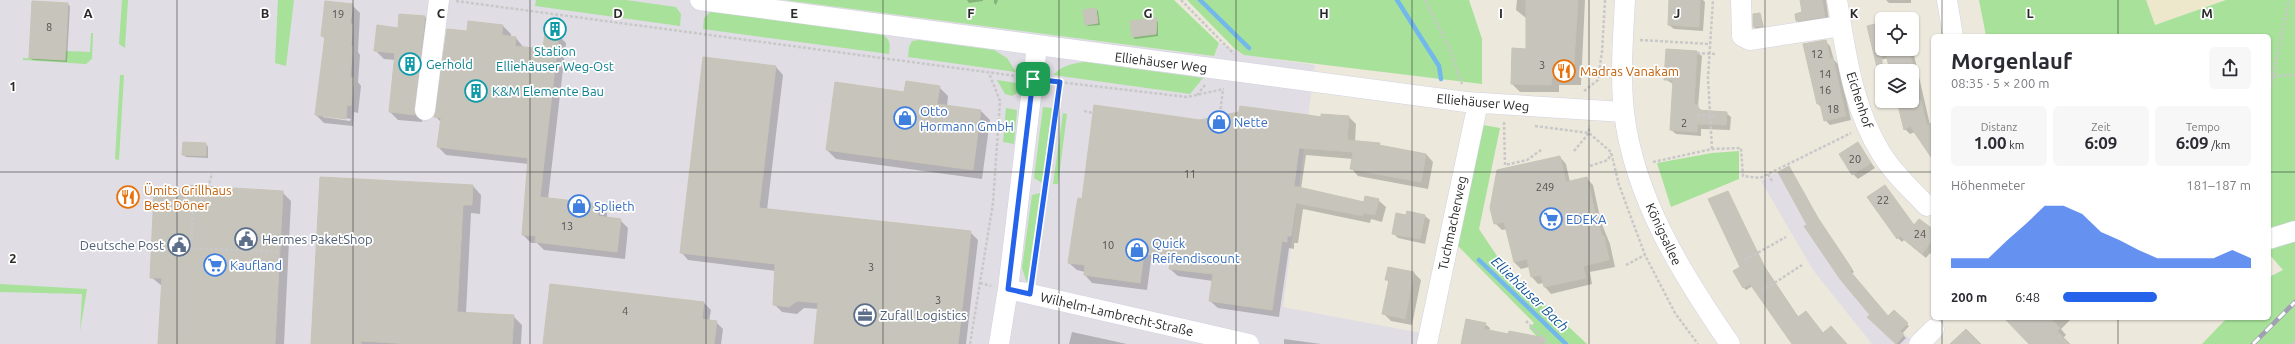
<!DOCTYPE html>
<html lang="de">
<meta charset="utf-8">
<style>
body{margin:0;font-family:Ubuntu,sans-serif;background:#f7f7f7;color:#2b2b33;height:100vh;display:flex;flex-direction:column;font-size:15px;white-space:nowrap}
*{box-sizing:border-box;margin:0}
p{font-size:13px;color:#7c7c81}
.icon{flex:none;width:22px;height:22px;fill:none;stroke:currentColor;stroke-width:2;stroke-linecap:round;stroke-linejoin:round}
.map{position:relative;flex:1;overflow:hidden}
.drawer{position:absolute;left:1931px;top:34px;width:340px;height:286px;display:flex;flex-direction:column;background:#fff;border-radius:6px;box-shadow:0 1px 3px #0004}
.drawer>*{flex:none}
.tools{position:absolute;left:1875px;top:12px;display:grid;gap:8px}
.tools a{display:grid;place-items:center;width:44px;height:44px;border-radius:6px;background:#fff;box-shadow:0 1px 3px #0004;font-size:20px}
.pin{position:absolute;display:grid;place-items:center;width:34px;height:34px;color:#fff;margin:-17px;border-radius:8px;box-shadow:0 2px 6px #0006}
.round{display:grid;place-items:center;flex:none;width:42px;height:42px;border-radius:6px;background:#f7f7f7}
.headline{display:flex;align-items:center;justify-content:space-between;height:68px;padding:0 20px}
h1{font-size:22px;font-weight:600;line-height:30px}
.figures{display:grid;grid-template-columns:repeat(3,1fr);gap:6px;height:68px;padding:4px 20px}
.figures div{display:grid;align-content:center;border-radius:6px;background:#f7f7f7;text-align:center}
.figures b{font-size:17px;font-weight:600}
.figures small{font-size:11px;font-weight:400}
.figures p{font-size:11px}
.chart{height:112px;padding:8px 20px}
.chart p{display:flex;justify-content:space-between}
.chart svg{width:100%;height:72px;margin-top:4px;fill:#2563eb;opacity:.7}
ul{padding:0 20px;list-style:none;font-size:13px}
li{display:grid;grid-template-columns:64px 48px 1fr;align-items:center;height:30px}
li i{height:10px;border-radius:5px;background:#2563eb}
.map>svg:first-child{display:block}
</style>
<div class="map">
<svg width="2295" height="344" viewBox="0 0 2295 344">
<rect width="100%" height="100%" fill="#ece8dc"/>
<!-- industrial -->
<path fill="#e0dde4" d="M0,0h784l430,56 5,-13 26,12 70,10 -32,242 138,26 -2,11h-1419z
M1789,166l29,52 34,51 -2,2 27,38 34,31 -5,4h-34l-59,-74 -52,-89z"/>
<!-- education -->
<path fill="#ede8cc" d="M2146,0h80l-72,25z"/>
<!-- green -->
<path fill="#a7e19a" d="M122,0h6l-3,48 -6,-4z
M278,0h16l-8,66 -11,-3z
M536,0h90l50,7 5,7 -1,12 -145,-20z
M784,0h390l45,43 -5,13z
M1187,0h282l13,39v45l-238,-29 -9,-6z
M1979,0h167l9,25 71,-25h69v344h-93l25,-26h42v-41l14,-7 -14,-16v-218h-283z
M711,11l172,24c8,5 7,10 6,19l-186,-25 1,-11z
M91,33h2l-1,26 -6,5 -63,-4v-2l42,2v-9l25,1z
M919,40l75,10 13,8 9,14 -108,-15 1,-10 3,-6z
M1085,62l118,16 -13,16 -137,-19c8,-9 20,-12 32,-13z
M120,75h4l-5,85 -4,-1z
M997,80l20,3v10l-5,3 -7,-2z
M1043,107l9,1 -10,75 -8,-5z
M1006,108l11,2 -3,34 -11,-2z
M1063,113l4,1 -9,70h-5z
M1483,125l17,3 -21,101 24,36 84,79h-43l-15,-16 5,-5 -77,-78z
M1739,151v28l-68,28 -14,-44 55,-10z
M1040,193l-13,90 -5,-15 10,-73z
M0,284l87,5 -7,42 2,-37 -82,-2z"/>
<!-- shadow -->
<path fill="#0003" fill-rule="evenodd" d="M967,0h16v1l-14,2z
M994,0h4l-2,5 -2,-2z
M1517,0h68l-4,85h-22v7h-39l-8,-8 14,-34v-32l-10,-8z
M1670,0h33l2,2 -2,29 -29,-2 -5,-4z
M1801,0h25l3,21 -27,4 -5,-4 6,-8z
M1886,0h25v3h-22z
M67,4l3,2 -3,56 -34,-2 -3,-2z
M352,5l8,8 -2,39 2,3 -2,27 3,4 -3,27 -4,-1 -1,14 -29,-3 -8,-8 10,-76 -4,-3zM323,115l28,4 -1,2 -27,-4z
M1096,9l2,2 2,14 -12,1 -2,-2z
M1760,14l4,14 -8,1 -2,-2v-12z
M400,15l25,2 8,9 -11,96 -24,-2 -8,-8 6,-52 -12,-1 -9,-9 24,-21z
M1156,20l2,2v14l-23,3 -2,-2z
M469,22l34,4 8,8v3l5,1 8,10 20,2 14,-15 8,8 -18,156 51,6 8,8v5l13,2 8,8 -3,31 -81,-9 -7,-7h-6l-8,-8 6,-71 -83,-9 -8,-8 3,-25 -6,-6 33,-84z
M1879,24l3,3v22h30v-3l18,79 3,-2v36l-18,-27 -5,2 -5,-5 -7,-28h14v-30h-21l-2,-13 -9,2z
M1825,41l5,5 4,14 4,4 13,56 -21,5 -5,-5 -3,-12 -5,-5z
M1667,50l30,2 5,4 -4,51 4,4 24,2 5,4 -1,13 -29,-1v7l-25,-2 -5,-4 2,-46 -8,-5z
M776,67l7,8 -16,135 203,22 8,8 -12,104h-151l4,-35 -15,-1 -7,6 -15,-2 -8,-8 2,-33 -88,-11 -7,-8z
M939,87l9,9 -1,11 34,4 9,9 -8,59 -146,-20 -9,-9 78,-57z
M1322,115l27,2 7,7 -1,18 24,2 2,2 45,8 7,8 -5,27 -70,-13 -7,-8 2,-9 -47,-4 -5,34 63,14 14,-3 8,7 -4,15 -11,-3 -1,4 -67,-14 -5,34h-4v6l-5,-1 -10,69 -61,-9 -8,-7 3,-20 -35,-5 -8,-7 1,-6 -20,-3 -4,30 -55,-7 -7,-8v-3l-8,-2 -8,-7 14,-63 117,-79 122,-3z
M1857,143l18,25 -17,11 -5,-5z
M206,144l2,3v11l-22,-1 -3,-3z
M1560,157l6,7 4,18 16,-4 7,7 8,37 9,22 5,23 -25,5 2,12 -41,10 -6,-7 -1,-4 -6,1 -6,-7 -3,-10 -8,2 -7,-7 -7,-33 -5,1 -7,-7z
M1789,167l31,55 34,50 -3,2 37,44 6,-7 15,15 -7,8 4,4 -6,6h-4l-27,-27 2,-2 -63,-90z
M473,186l8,9 -1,19 -9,-1 -5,101 47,2 9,9 -1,19h-209z
M1885,186l29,40 19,4v26l-3,-3 -4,5 -22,-18 -2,2 -4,-4z
M282,192l9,9 -7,143h-125l3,-58 -11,-9 27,-83z
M1728,192l38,77 33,49 7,-6 18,22 22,10h-52l-41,-58 -7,4 -2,-2 -10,-17 7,-4z
M1408,212l17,4 5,4 -5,24 -27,-6 -5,-5 14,-17z
M1414,273l7,7 -9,45 -21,-4 -7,-7 6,-31 -4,-4z
M704,303l7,7 -2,11 7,1 7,7 -2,15h-177z
M2007,318h65l-11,11 5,6 -3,3 5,6h-37z
M1485,324l5,4 -1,3 48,13h-75z
M1072,332l55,12h-58z
M1284,339l37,5h-37z"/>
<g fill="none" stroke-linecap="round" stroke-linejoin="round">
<!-- stream -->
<path stroke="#72b8eb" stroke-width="4.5" d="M1200,0l49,48
M1397,0l42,66 2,13
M1479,260l87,84"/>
</g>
<!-- building -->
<path fill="#c7c4bc" stroke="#c7c4b6" d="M1526,0h52l-5,78 -21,-1 -1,8 -40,-1 1,-36 14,1z
M1669,0h31l-1,27 -31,-2z
M1800,0h22l3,17 -29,4 -1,-7 7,-2z
M32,1l36,2 -3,57 -36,-2z
M325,1l28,3 -3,20h3l-2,22h2l-3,31 4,1 -3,28 -4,-1 -1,14 -31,-4 10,-79h-4z
M1096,8l2,15 -13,2 -2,-15z
M1760,13l3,13 -10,1v-13z
M399,14l26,2 -10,99 -26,-3 6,-59 -21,-2 3,-26 21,3z
M1157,18l-1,16 -24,3 -2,-16z
M468,21l35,4 -1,10 14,2 -1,9 28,3 2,-17 14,2 -19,163 60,7 -2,12 23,3 -4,33 -82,-10 1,-6 -14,-1 6,-77 -91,-11 4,-29 -7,-1 13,-88 20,2z
M1879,23l1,4 2,-1v41h-5l-10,-41z
M1826,40l4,19 3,-1 13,58 -22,5 -4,-18 -3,1 -14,-60z
M1666,49l31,2 -3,54h4v5l29,2 -1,13 -29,-1v8l-27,-2 3,-50h-9z
M1885,49h24l5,22h-24z
M703,57l73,9 -17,142 212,23 -13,113h-144l4,-41 -21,-2 -8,6 -16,-2 2,-41 -95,-11z
M906,81l34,5 -3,18 44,6 -8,60 -147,-20 9,-68 69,10z
M1897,101h24l6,25 6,-4v38l-23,-34 -6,4z
M1094,105l106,15 39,-8 1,-6 68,9 13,2v-3l28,2 -2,24 33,3 -1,2 47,9 -5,28 -71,-13 3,-17 -54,-4 -5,38 70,16 1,-6 14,3 -4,16 -12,-2v3l-67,-13 -5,33h-4v6l-5,-1 -10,69 -63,-9 4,-27 -44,-5 2,-12 -27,-3 -4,29 -56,-8 1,-10 -17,-2 8,-54 2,-11 4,1z
M183,142l23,1v13l-24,-1z
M1858,142l13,21 -19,12 -13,-21z
M1560,156l6,26 21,-5 9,40 1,-1 5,20h2l5,24 -26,6 3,12 -42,9 -3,-12 -10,2 -4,-18 -13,3 -10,-40 -10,2 -4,-16 7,-38z
M1789,166l29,52 34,51 -2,2 38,45 6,-6 14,13 -8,8 4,4 -8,9 -29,-27 3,-2 -30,-36 -36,-53 3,-1 -29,-53z
M320,177l153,8 -1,20h-9l-6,107 57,3 -2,29h-102l-49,-3v3h-50z
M183,185l100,6 -8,153h-117l4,-66h-12l4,-87 24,2z
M1885,185l29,40 5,-6 14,10v10l-11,15 -22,-18 -3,3 -30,-42z
M1728,191l36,75 34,51 8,-6 17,22 8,-7 16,18h-55l-42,-60 -7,4 -10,-17 7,-4 -32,-68z
M1407,211l18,4 -5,24 -28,-5 4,-21 10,2z
M1388,267l26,5 -9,47 -23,-5 7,-34h-4z
M550,284l154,18 -2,17 15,2 -3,23h-171z
M2004,318h46l10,10 -3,3 13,13h-41z
M1466,319l20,4 -2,6 24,5 1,-3 36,7 -1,6h-83z
M1966,329l15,15h-31z"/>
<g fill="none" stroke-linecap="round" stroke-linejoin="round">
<!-- minor casing -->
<g stroke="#d2d2e2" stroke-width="21">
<path id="minor" d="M700,0l766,102 158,10
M1625,0c-2,37 -5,75 -1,112 10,86 58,162 106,232
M1741,0l1,36 8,4 91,-14
M1837,0c9,52 15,107 44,153 12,20 30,36 46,53
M1947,0l6,36
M425,110l14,-110
M2269,239l26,-8
M1008,289l241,55
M999,344l9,-55 29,-243
M1427,344l51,-241
M1919,344l15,-15"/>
</g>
<!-- path -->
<path stroke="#c8c8c8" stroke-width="2.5" stroke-dasharray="3 2" stroke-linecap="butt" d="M1181,0l53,54
M1425,0l24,47 13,37
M456,1l560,75
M1640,40l70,4
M1697,53l19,1
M2274,76l21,-1
M1050,81l137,16 37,-8
M1584,91l14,-11 4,-28 3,-52
M2269,94l20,-94
M1197,95l8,-10
M1084,111l9,2
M1220,114l3,-25
M1697,115l20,1
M1504,122l1,43 22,-5 14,-10
M1535,126l54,7 22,19 8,33 26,70 30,58 23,31
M1712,149l-4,-71 5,-78
M1574,151l15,-18v-7
M1653,162l59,-13 29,-1 2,28 17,2 91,-45
M1590,166l18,-6 3,-7
M1768,174l4,7
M180,189l13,23 15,-22 4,-17
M193,212l-2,36 89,4
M1745,260l41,-23
M1626,265l19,-10
M1033,278l27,-196
M980,283l11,3
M1762,291l40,-26
M1526,321l23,23
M970,344l23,-141 7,-102 -11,-28
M2293,344l2,-3"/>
<!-- minor -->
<use href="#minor" stroke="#fff" stroke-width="20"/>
<!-- rail casing -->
<g stroke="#a09fb4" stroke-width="4.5">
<path id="rail" d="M2253,344l42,-42"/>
</g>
<!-- rail -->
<use href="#rail" stroke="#fff" stroke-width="3" stroke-dasharray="9" stroke-linecap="butt"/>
</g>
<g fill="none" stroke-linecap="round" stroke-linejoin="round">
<!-- route casing -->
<g stroke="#fff" stroke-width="8">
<path id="route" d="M1033,79l27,3 -30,212 -22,-5z"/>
</g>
<!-- route -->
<use href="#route" stroke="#2563eb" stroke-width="5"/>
</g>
<!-- grid -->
<path fill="none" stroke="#2a2a2a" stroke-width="1" stroke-opacity="0.55" d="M177,0v344M353,0v344M530,0v344M706,0v344M883,0v344M1059,0v344M1236,0v344M1412,0v344M1589,0v344M1765,0v344M1942,0v36M2118,0v36M0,172h1933M2269,172h26M1942,318v26M2118,318v26"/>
<!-- icons -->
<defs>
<g id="building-ring" transform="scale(1.15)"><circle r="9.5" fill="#fff" stroke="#0f9aa8" stroke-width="1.5"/><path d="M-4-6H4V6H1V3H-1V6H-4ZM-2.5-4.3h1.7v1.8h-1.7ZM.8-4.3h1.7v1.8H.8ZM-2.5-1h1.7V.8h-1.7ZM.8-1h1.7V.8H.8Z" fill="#0f9aa8"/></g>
<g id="restaurant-ring" transform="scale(1.15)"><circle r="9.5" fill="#fff" stroke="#e8710a" stroke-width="1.5"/><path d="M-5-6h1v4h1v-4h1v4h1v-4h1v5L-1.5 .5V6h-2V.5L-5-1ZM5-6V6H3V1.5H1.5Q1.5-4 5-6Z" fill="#e8710a"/></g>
<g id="shop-ring" transform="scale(1.15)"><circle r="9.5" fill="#fff" stroke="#3f7fe0" stroke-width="1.5"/><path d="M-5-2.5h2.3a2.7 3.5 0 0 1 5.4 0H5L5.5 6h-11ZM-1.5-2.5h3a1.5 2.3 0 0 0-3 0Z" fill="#3f7fe0"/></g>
<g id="supermarket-ring" transform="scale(1.15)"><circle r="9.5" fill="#fff" stroke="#3f7fe0" stroke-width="1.5"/><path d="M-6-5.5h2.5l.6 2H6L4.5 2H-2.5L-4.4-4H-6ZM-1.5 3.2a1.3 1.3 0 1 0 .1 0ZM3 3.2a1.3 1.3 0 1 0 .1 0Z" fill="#3f7fe0"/></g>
<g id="civic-ring" transform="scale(1.15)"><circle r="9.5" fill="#fff" stroke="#5c6f8a" stroke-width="1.5"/><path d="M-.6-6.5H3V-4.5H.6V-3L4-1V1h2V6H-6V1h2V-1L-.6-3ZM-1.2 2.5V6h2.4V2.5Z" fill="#5c6f8a"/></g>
<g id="office-ring" transform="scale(1.15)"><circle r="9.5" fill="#fff" stroke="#5c6f8a" stroke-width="1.5"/><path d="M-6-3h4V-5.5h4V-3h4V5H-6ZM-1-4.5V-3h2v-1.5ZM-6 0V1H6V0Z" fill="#5c6f8a"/></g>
</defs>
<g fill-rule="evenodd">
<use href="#building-ring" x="555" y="29"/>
<use href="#building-ring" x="410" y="64"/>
<use href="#restaurant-ring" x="1564" y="71"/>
<use href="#building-ring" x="476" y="91"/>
<use href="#shop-ring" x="905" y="118"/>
<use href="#shop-ring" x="1219" y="122"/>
<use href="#restaurant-ring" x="128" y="197"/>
<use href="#shop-ring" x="579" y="206"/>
<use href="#supermarket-ring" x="1551" y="219"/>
<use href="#civic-ring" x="246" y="239"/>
<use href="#civic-ring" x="179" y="245"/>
<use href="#shop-ring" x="1137" y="250"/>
<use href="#supermarket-ring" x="215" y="265"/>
<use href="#office-ring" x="865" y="315"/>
</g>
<g text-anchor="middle" stroke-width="3.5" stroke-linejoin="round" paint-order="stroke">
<!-- number labels -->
<g font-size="11" fill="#51504e">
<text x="338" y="18">19</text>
<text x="49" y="31">8</text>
<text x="1817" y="58">12</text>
<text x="1542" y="69">3</text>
<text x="1825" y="78">14</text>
<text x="1825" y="94">16</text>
<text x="1833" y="113">18</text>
<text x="1684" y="127">2</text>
<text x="1855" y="163">20</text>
<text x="1190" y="178">11</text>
<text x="1545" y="191">249</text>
<text x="1883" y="204">22</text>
<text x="567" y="230">13</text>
<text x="1920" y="238">24</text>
<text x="1108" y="249">10</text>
<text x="871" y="271">3</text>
<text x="938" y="304">3</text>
<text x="625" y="315">4</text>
</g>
<!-- culture labels -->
<g font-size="13" fill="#0d838f" stroke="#fff" text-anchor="start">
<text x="555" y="56" text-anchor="middle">Station<tspan x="555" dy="15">Elliehäuser Weg-Ost</tspan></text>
<text x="426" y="69">Gerhold</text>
<text x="492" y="96">K&amp;M Elemente Bau</text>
</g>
<!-- street labels -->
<g font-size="13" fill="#2a2a2a" stroke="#fff">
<text transform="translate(1161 62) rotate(7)" y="5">Elliehäuser Weg</text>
<text transform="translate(1860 100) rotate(72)" y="5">Eichenhof</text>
<text transform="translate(1483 102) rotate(5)" y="5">Elliehäuser Weg</text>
<text transform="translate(1452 223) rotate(-78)" y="5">Tuchmacherweg</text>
<text transform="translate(1664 234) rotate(65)" y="5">Königsallee</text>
<text transform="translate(1117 314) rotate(13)" y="5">Wilhelm-Lambrecht-Straße</text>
</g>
<!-- food labels -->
<g font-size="13" fill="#c56008" stroke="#fff" text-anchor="start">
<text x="1580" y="76">Madras Vanakam</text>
<text x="144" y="195">Ümits Grillhaus<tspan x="144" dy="15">Best Döner</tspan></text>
</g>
<!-- shop labels -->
<g font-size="13" fill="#366cbe" stroke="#fff" text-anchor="start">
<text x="920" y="116">Otto<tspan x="920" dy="15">Hormann GmbH</tspan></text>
<text x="1234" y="127">Nette</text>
<text x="594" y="211">Splieth</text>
<text x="1566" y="224">EDEKA</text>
<text x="1152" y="248">Quick<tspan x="1152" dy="15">Reifendiscount</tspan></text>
<text x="230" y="270">Kaufland</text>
</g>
<!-- service labels -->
<g font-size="13" fill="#4e5e75" stroke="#fff" text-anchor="start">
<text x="262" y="244">Hermes PaketShop</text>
<text x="164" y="250" text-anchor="end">Deutsche Post</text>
<text x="880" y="320">Zufall Logistics</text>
</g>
<!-- water labels -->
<g font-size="14" font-style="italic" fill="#115497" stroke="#fff">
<text transform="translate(1530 294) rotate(44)" y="5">Elliehäuser Bach</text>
</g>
</g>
<g font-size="13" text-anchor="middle" font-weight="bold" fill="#2a2a2a" stroke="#fff" stroke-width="3.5" stroke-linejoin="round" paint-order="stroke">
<text x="88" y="18">A</text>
<text x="265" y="18">B</text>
<text x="441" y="18">C</text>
<text x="618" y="18">D</text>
<text x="794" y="18">E</text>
<text x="971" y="18">F</text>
<text x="1148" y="18">G</text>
<text x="1324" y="18">H</text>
<text x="1501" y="18">I</text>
<text x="1677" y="18">J</text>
<text x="1854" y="18">K</text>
<text x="2030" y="18">L</text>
<text x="2207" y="18">M</text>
<text x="13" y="91">1</text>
<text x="13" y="263">2</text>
</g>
</svg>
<div class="tools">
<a><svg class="icon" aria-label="locate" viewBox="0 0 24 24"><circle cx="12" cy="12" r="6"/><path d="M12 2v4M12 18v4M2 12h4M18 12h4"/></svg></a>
<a><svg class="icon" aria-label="layers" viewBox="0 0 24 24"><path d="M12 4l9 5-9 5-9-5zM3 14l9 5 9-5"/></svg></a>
</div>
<div class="pin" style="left:1033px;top:79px;background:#1e9e55"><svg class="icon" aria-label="arrive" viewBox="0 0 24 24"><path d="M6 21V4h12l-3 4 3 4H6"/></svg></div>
<section class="drawer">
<div class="headline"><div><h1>Morgenlauf</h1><p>08:35 · 5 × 200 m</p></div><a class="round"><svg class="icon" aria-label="share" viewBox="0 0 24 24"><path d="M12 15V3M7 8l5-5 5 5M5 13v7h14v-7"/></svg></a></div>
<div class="figures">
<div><p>Distanz</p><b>1.00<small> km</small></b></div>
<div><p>Zeit</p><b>6:09</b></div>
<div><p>Tempo</p><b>6:09<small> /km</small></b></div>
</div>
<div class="chart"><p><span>Höhenmeter</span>181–187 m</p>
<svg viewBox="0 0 160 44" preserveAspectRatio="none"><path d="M0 44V38L10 38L20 38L30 27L40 17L50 6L60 6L70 11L80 22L90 27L100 33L110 38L120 38L130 38L140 38L150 33L160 38V44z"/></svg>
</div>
<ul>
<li><b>200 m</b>6:48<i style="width:50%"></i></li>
</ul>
</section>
</div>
